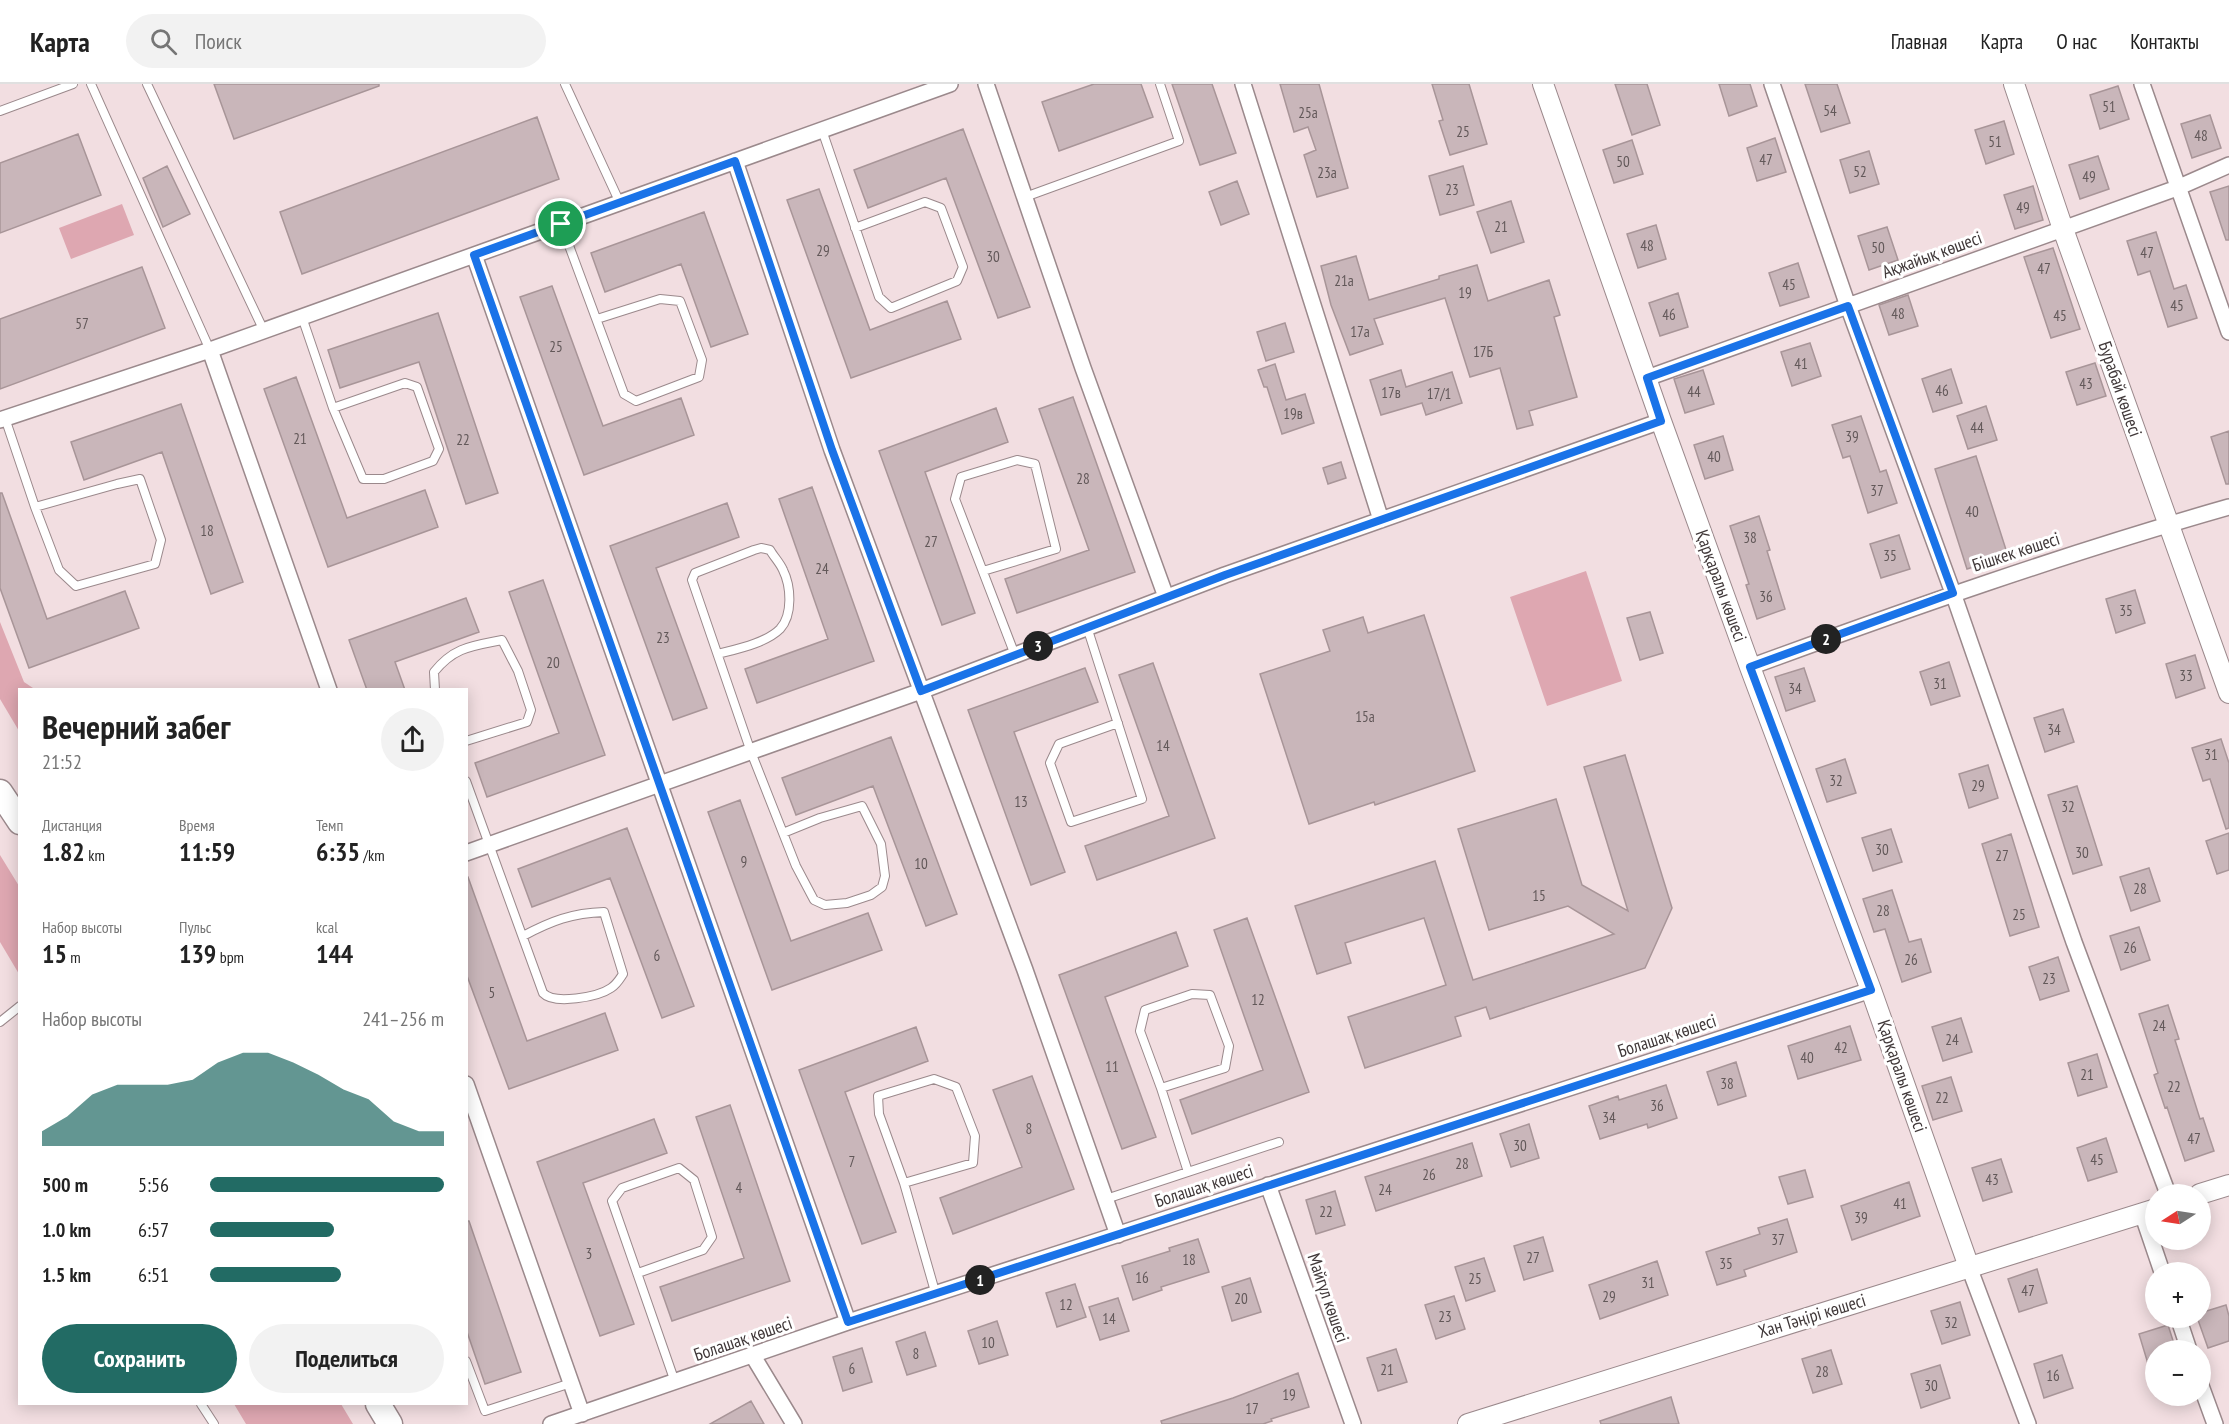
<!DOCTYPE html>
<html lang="ru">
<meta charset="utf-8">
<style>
body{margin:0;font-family:"PT Sans Narrow",sans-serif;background:#f2f2f2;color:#222;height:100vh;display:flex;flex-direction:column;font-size:22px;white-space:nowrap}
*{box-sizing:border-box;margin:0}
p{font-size:20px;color:#767676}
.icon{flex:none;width:33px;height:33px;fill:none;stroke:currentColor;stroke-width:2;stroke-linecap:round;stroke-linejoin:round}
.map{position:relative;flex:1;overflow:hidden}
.details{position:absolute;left:18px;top:604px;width:450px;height:717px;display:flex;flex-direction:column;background:#fff;border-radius:0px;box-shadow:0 3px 15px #0003}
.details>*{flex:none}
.needle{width:39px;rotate:258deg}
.controls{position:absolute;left:2145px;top:1100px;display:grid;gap:12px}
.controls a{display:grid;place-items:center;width:66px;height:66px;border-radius:50%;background:#fff;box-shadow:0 3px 15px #0003;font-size:30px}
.pin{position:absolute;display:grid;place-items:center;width:51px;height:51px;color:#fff;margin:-26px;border:3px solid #fff;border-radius:50%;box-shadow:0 2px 6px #0007}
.km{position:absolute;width:30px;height:30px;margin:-15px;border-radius:50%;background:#222;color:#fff;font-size:16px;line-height:30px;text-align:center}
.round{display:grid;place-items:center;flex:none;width:63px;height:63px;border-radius:32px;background:#f2f2f2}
.headline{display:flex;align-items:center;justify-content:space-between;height:102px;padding:0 24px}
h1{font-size:33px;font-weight:800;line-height:45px}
.metrics{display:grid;grid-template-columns:repeat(3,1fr);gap:9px;height:102px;padding:6px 24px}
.metrics div{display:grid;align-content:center}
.metrics b{font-size:26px;font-weight:800}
.metrics small{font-size:16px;font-weight:400}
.metrics p{font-size:16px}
.chart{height:168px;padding:12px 24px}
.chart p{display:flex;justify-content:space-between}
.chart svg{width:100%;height:108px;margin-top:6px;fill:#226b64;opacity:.7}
.action{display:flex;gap:12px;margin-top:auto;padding:12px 24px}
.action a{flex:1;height:69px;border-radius:36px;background:#226b64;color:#fff;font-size:24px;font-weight:800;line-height:69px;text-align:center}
.action a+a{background:#f2f2f2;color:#222}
ul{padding:0 24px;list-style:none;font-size:20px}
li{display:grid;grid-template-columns:96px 72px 1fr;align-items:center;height:45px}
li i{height:15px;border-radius:8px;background:#226b64}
header{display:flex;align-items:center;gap:36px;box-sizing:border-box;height:84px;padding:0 30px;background:#fff;border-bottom:2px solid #e0e0e0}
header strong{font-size:28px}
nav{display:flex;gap:33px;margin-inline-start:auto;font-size:21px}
.search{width:420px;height:54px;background:#f2f2f2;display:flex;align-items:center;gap:15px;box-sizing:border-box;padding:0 21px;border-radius:33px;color:#767676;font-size:22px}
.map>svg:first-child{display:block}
</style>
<header>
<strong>Карта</strong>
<div class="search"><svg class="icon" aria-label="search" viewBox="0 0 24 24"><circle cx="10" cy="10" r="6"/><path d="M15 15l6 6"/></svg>Поиск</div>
<nav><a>Главная</a><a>Карта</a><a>О нас</a><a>Контакты</a></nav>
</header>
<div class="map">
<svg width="2229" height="1340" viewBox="0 0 2229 1340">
<rect width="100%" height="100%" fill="#f2dee1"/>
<!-- green -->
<path fill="#dea7b1" d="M122,120l12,31 -63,24 -12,-31z
M1586,487l36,110 -75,25 -37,-109z
M0,538l24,60 12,8h-16l-1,41 -19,-32z
M0,771l19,31v88l-19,-32z
M234,1320h107l12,20h-107z"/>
<!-- building -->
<path fill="#c9b6ba" stroke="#a89598" stroke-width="1.5" d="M214,0h165v2l-145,53z
M1094,0h47l12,33 -94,34 -17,-49z
M1172,0h40l24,69 -36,12z
M1280,0h39l29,104 -31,9 -13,-42 12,-5 -8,-23 -14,5z
M1432,0h37l18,60 -37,11 -11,-34 4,-1z
M1615,0h32l13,41 -28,10z
M1719,0h31l7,22 -28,10z
M1805,0h32l13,39 -29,9z
M2118,2l11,33 -29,10 -10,-34z
M2210,31l11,33 -29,10 -11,-34z
M537,33l22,62 -257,95 -22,-62z
M2004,37l10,33 -28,10 -11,-34z
M963,45l67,178 -32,11 -52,-140 -78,30 -14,-38z
M78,50l23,61 -101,38v-70z
M1775,54l11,34 -29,9 -10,-33z
M1632,56l11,34 -29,9 -11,-33z
M1869,67l10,33 -29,9 -10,-33z
M2098,72l11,33 -29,10 -11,-34z
M167,82l23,48 -27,13 -20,-49z
M1463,82l11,39 -34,10 -11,-39z
M1237,97l12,33 -28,11 -12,-33z
M2033,102l10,34 -28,9 -11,-34z
M2229,102v54h-3l-16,-48z
M819,105l51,141 77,-29 14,38 -110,39 -64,-178z
M1511,117l13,41 -33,11 -14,-41z
M704,128l44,122 -37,13 -30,-83 -76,28 -14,-39z
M1656,141l10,34 -28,9 -11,-34z
M1887,143l11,33 -29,10 -11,-34z
M2156,148l18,57 12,-4 11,33 -29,9 -18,-56 -12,4 -11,-34z
M2053,164l27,81 -29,9 -27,-81z
M1356,172l13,44 70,-21v-3l38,-11 11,36 61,-21 11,35 -6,2 23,80 -48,14 4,14 -16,4 -17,-61 -30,9 -25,-79 -71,21 9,25 -33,11 -19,-50 -10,-39z
M1798,179l11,34 -29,9 -11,-33z
M142,183l23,61 -165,61v-70z
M552,202l51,140 78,-28 13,37 -110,40 -64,-178z
M1678,209l10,34 -28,9 -11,-33z
M1908,211l10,31 -29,9 -10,-30z
M438,229l60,180 -32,11 -47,-142 -79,26 -12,-38z
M1285,239l9,29 -28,9 -9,-29z
M1810,259l11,33 -29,10 -11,-34z
M2095,279l11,33 -29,9 -11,-33z
M1275,280l11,36 19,-6 9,29 -32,11 -15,-47h-3l-6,-17z
M1951,285l11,34 -29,9 -11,-33z
M1401,286l5,17 46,-15 10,31 -36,12 -4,-12 -41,12 -11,-35z
M1703,286l11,34 -29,9 -11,-34z
M296,293l51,141 78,-28 13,37 -110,40 -64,-178z
M1073,313l62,175 -118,41 -12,-34 84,-29 -50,-141z
M181,320l62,178 -32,12 -49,-142 -78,28 -13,-38z
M1986,322l11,34 -29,9 -11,-33z
M996,324l12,34 -83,30 50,141 -33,12 -63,-174z
M1861,332l19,56 6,-2 11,33 -29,10 -18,-57 -7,2 -11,-33z
M2229,347v53h-3l-15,-47z
M1723,352l10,34 -28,9 -11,-34z
M1976,372l32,100 -41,13 -32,-100z
M1341,378l5,16 -18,6 -5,-16z
M812,403l62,174 -117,42 -12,-34 83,-30 -49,-140z
M0,409h2l45,126 78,-28 14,37 -110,40 -29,-80z
M727,419l12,34 -83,31 51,140 -34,12 -63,-174z
M1759,432l11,34 -3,1 18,58 -28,10 -11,-34 3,-1 -19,-58z
M1899,451l11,34 -29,9 -11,-34z
M543,496l62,175 -118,42 -12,-34 84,-30 -50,-141z
M2135,506l10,33 -29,10 -10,-34z
M466,514l13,34 -84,30 10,28h-38l-18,-50z
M1650,528l13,41 -23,7 -13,-42z
M1424,531l51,156 -100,34 -1,-3 -65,22 -49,-150 70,-23 -7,-21 40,-13 5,16z
M2195,571l10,33 -29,10 -10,-34z
M1949,578l11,34 -29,9 -11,-33z
M1153,579l62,175 -118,42 -12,-34 84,-30 -50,-141z
M1085,584l13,34 -84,30 51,140 -34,13 -63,-175z
M1804,584l11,33 -29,10 -11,-34z
M2063,625l11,33 -29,10 -11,-34z
M891,653l66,177 -31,12 -53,-140 -77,29 -14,-37z
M2221,655l8,24v65l-3,1 -16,-50 -7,2 -11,-33z
M1625,671l47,153 -27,60 -155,51 -4,-12 -31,10 6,19 -96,32 -17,-51 98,-32 -22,-67 -79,25 6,20 -34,11 -22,-68 140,-45 38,119 141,-46 -46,-28 -79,24 -31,-101 98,-30 26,86 46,26 -44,-144z
M1845,675l11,34 -29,9 -11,-33z
M1988,681l10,33 -29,10 -10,-34z
M2077,702l25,79 -29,9 -25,-79z
M740,716l51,141 77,-28 14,37 -110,40 -64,-178z
M627,744l67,178 -32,12 -52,-140 -78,29 -14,-38z
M1891,745l11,33 -29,9 -11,-33z
M2229,749v37l-12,4 -11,-33z
M2011,750l28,93 -29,9 -28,-92z
M2149,784l11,33 -29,10 -11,-34z
M466,793h2l59,164 78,-28 13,37 -109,39 -43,-116z
M1892,806l17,52 12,-3 10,33 -29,10 -17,-53 -11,3 -11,-33z
M1247,834l62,174 -117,42 -12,-34 83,-30 -49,-140z
M2139,843l11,33 -29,10 -11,-34z
M1176,848l12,34 -83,31 51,140 -34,12 -63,-174z
M2058,873l11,34 -29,9 -11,-33z
M2168,921l11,34 -4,1 25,79 3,-1 11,33 -29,10 -18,-54 -2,1 -11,-33 4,-2 -19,-59z
M1961,934l11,34 -29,9 -11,-34z
M1850,942l11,34 -63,19 -10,-33z
M916,943l12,34 -83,31 51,140 -34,12 -63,-174z
M2097,970l10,33 -29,9 -10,-33z
M1736,978l10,34 -28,9 -11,-33z
M1032,992l42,113 -121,45 -13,-36 82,-31 -29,-77z
M1951,993l11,34 -29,9 -11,-34z
M1666,1001l11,33 -29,10 -1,-4 -47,15 -11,-33 29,-10 1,4z
M730,1021l60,176 -118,40 -12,-34 84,-29 -48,-141z
M654,1035l13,34 -84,30 51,141 -34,12 -63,-174z
M1529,1040l10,34 -28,9 -11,-33z
M2106,1054l11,34 -29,9 -11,-33z
M1472,1059l10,33 -106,35 -11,-34z
M2001,1075l11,33 -29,9 -11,-33z
M1805,1086l8,27 -25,7 -9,-27z
M1909,1098l11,34 -68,24 -11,-34z
M1335,1107l10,34 -29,9 -10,-34z
M1787,1135l10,33 -53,18 2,6 -29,9 -11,-33 54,-18 -2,-6z
M466,1137h3l52,151 -36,12 -19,-55z
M1543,1153l10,34 -29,9 -10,-34z
M1198,1155l11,33 -48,15 1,3 -29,10 -11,-34 48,-15 -1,-3z
M1484,1174l11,33 -29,10 -11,-34z
M1657,1177l11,34 -68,24 -11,-34z
M2037,1185l10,34 -28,9 -11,-33z
M1250,1194l11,34 -29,9 -10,-34z
M1075,1200l11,33 -29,10 -11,-34z
M1454,1212l11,33 -29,10 -11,-34z
M1118,1214l11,33 -29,9 -11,-33z
M1960,1218l10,33 -28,9 -11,-33z
M2226,1221l3,11v25l-21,7 -11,-31h3v-4z
M997,1237l11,34 -29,9 -11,-33z
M2168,1241l8,25h-20v27h-4l-13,-43z
M925,1248l11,34 -29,9 -11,-33z
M862,1264l10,34 -29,9 -10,-34z
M1396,1265l11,33 -29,9 -11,-33z
M1831,1266l11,34 -29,9 -11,-34z
M2062,1271l11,33 -29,10 -10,-34z
M1940,1281l10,33 -29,10 -10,-34z
M1298,1289l11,34 -38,12 1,2 -9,3h-101l-1,-3 72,-23z
M1671,1313l8,27h-78l-1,-3z
M751,1317l13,23h-54z"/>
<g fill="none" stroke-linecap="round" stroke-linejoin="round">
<!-- service casing -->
<g stroke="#9b898c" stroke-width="10">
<path id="service" d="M91,0l119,266
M147,0l117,247
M565,0l55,119
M0,27l73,-27
M822,46l57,167 12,11 66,-27 6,-14 -22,-59 -16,-6 -70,26
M1025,113l154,-56 -19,-57
M561,140l63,170 12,7 63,-24 3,-17 -22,-59 -20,-2 -63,20
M302,233l31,91 30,71h21l49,-18 6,-12 -22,-62 -12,-4 -72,25
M5,334l30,89 24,63 17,16 79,-22 6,-24 -21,-61 -23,5 -82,23
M983,487l73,-22 -21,-85 -18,-4 -56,17 -6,22 60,156
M1087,543l55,172 -71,23 -21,-59 9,-19 59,-21
M718,570c19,-5 48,-11 62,-25 13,-14 11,-43 3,-59 -3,-7 -9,-13 -13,-20l-9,-2 -7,2 -59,23 -3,7 59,172 45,114 18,34 11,5 22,-2 24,-8 11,-8 3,-11 -4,-32 -19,-38 -42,12 -37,15
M435,606l-1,-18c20,-25 38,-26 68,-32l16,31 13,39 -4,12 -61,19
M466,697l77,212c11,12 55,4 68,-5 6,-4 8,-8 12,-14l-19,-62c-32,1 -53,9 -81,24
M0,938l20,-16
M1161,1004l64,-20 4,-22 -19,-51 -18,-1 -47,16 -5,21 21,57 27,84
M904,1099l69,-20 2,-27 -19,-49 -22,-8 -56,17 1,18 25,69 32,112
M1106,1115l173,-57
M638,1189l65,-23 9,-13 -18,-57 -15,-12 -57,20 -10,13 63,181
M466,1277l19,50 86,-28
M201,1320l13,20"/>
</g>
<!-- minor casing -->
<g stroke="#9b898c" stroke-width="18">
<path id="minor" d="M986,0l97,284 83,229
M1243,0l138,436
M1772,0l76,222 105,287 121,349 94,252
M2142,0l87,248
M735,77l97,289 193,520 93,265
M474,171l374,1067
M210,266l119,340
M1647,294l530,-190 52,-23
M0,336l210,-70 740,-266
M1750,583c158,-58 317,-114 479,-160
M466,769l455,-162 304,-116 436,-154
M466,1000l116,330
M1268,1101l85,239
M2142,1129l20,59
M1969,1183l59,157
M2178,1233l11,33
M753,1272l41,68
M2200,1299l15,41
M551,1340l297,-102 1023,-332"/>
</g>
<!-- tertiary casing -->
<g stroke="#9b898c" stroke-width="22">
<path id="tertiary" d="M1543,0l118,337 89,246 121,323 98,277
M2014,0l49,145 166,464
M2200,1110l29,-9
M1468,1340l688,-215"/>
</g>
<!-- primary casing -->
<g stroke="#9b898c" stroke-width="27">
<path id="primary" d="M0,708l20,30
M378,1320l12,20"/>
</g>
<!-- service -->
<use href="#service" stroke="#fff" stroke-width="8"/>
<!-- minor -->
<use href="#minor" stroke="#fff" stroke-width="15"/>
<!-- tertiary -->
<use href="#tertiary" stroke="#fff" stroke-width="20"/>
<!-- primary -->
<use href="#primary" stroke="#fff" stroke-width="24"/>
</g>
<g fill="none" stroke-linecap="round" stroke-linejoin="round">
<!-- route casing -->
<g stroke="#fff" stroke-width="12">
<path id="route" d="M735,77l97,289 89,241 304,-116 436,-154 -14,-43 201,-72 105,287 -203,74 121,323 -1023,332 -374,-1067z"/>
</g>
<!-- route -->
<use href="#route" stroke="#1a73e8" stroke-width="8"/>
</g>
<g text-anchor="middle" stroke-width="6" stroke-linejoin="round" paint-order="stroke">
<!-- number labels -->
<g font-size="15" fill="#625859">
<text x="2109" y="28">51</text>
<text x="1830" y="32">54</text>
<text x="1308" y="34">25а</text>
<text x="1463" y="53">25</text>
<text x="2201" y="57">48</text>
<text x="1995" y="63">51</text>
<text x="1766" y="81">47</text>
<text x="1623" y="83">50</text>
<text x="1860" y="93">52</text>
<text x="1327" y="94">23а</text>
<text x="2089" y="98">49</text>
<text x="1452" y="111">23</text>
<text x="2023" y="129">49</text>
<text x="1501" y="148">21</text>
<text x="1647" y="167">48</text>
<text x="1878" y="169">50</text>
<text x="823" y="172">29</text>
<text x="2147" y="174">47</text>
<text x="993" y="178">30</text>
<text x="2044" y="190">47</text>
<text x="1344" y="202">21а</text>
<text x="1789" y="206">45</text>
<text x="1465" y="214">19</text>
<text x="2177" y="227">45</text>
<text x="1898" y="235">48</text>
<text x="1669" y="236">46</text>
<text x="2060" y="237">45</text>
<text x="82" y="245">57</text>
<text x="1360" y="253">17а</text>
<text x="556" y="268">25</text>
<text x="1483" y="273">17Б</text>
<text x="1801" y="285">41</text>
<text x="2086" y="305">43</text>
<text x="1942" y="312">46</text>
<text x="1694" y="313">44</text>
<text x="1391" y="314">17в</text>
<text x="1439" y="315">17/1</text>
<text x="1293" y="335">19в</text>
<text x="1977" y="349">44</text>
<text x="1852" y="358">39</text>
<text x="300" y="360">21</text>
<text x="463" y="361">22</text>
<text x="1714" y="378">40</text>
<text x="1083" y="400">28</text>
<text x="1877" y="412">37</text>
<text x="1972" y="433">40</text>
<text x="207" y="452">18</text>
<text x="1750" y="459">38</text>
<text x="931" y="463">27</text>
<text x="1890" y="477">35</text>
<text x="822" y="490">24</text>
<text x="1766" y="518">36</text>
<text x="2126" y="532">35</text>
<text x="663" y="559">23</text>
<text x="553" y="584">20</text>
<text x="2186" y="597">33</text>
<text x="1940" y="605">31</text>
<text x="1795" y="610">34</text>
<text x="1365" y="638">15а</text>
<text x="2054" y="651">34</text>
<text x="1163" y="667">14</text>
<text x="2211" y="676">31</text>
<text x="1836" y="702">32</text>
<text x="1978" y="707">29</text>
<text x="1021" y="723">13</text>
<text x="2068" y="728">32</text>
<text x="1882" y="771">30</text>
<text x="2082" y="774">30</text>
<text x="2002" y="777">27</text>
<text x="744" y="783">9</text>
<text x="921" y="785">10</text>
<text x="2140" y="810">28</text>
<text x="1539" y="817">15</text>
<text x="1883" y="832">28</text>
<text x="2019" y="836">25</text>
<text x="2130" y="869">26</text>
<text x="657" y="877">6</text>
<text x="1911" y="881">26</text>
<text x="2049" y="900">23</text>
<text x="492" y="914">5</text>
<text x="1258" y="921">12</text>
<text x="2159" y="947">24</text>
<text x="1952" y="961">24</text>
<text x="1841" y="969">42</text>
<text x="1807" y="979">40</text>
<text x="1112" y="988">11</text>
<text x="2087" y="996">21</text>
<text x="1727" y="1005">38</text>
<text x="2174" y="1008">22</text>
<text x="1942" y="1019">22</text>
<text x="1657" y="1027">36</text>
<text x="1609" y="1039">34</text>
<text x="1029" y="1050">8</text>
<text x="2194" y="1060">47</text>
<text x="1520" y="1067">30</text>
<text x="2097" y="1081">45</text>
<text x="852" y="1083">7</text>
<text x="1462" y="1085">28</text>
<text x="1429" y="1096">26</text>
<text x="1992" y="1101">43</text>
<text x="739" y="1109">4</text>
<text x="1385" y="1111">24</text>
<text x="1900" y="1125">41</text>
<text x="1326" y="1133">22</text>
<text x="1861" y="1139">39</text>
<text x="1778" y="1161">37</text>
<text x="589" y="1175">3</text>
<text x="1533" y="1179">27</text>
<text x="1189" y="1181">18</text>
<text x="1726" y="1185">35</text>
<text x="1142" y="1199">16</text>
<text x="1475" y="1200">25</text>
<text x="1648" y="1204">31</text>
<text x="2028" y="1212">47</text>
<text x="1609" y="1218">29</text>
<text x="1241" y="1220">20</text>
<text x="1066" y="1226">12</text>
<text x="1445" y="1238">23</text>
<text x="1109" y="1240">14</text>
<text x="1951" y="1244">32</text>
<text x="988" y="1264">10</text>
<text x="916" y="1275">8</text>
<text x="852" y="1290">6</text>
<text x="1387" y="1291">21</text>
<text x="1822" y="1293">28</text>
<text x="2053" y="1297">16</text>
<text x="1931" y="1307">30</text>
<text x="1289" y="1316">19</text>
<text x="1252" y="1330">17</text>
</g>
<!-- street labels -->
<g font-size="18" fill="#403839" stroke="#fff">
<text transform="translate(1932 171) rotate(-20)" y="6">Ақжайық көшесі</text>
<text transform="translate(2120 305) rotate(71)" y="6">Бурабай көшесі</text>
<text transform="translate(2016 468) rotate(-18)" y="6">Бішкек көшесі</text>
<text transform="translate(1721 502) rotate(70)" y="6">Қарқаралы көшесі</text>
<text transform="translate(1667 952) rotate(-18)" y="6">Болашақ көшесі</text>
<text transform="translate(1902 992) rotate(71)" y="6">Қарқаралы көшесі</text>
<text transform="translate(1204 1102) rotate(-18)" y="6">Болашақ көшесі</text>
<text transform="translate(1328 1214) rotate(71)" y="6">Майгүл көшесі</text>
<text transform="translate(1812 1232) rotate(-17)" y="6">Хан Тәңірі көшесі</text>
<text transform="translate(743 1255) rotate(-19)" y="6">Болашақ көшесі</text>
</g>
</g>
</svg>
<div class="controls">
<a><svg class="needle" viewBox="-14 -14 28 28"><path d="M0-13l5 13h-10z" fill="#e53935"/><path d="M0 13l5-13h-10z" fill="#767676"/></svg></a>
<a>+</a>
<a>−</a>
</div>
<div class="pin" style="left:561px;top:140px;background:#1e9e55"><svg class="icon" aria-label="arrive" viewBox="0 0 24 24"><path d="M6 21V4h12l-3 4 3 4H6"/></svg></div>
<b class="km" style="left:980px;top:1196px">1</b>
<b class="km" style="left:1826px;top:555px">2</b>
<b class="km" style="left:1038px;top:562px">3</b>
<section class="details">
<div class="headline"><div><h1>Вечерний забег</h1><p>21:52</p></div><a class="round"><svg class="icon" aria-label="share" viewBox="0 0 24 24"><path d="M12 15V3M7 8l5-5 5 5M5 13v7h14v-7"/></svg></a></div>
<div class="metrics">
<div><p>Дистанция</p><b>1.82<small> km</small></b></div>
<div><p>Время</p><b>11:59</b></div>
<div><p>Темп</p><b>6:35<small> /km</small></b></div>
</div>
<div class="metrics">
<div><p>Набор высоты</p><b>15<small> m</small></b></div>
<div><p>Пульс</p><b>139<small> bpm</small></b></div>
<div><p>kcal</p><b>144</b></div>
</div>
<div class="chart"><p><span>Набор высоты</span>241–256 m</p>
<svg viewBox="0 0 160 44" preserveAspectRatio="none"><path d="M0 44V38L10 32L20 23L30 19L40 19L50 19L60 17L70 10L80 6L90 6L100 10L110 15L120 21L130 25L140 34L150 38L160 38V44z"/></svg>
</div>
<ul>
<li><b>500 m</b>5:56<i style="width:100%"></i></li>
<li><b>1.0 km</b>6:57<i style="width:53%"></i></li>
<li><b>1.5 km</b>6:51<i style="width:56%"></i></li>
</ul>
<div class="action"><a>Сохранить</a><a>Поделиться</a></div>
</section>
</div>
